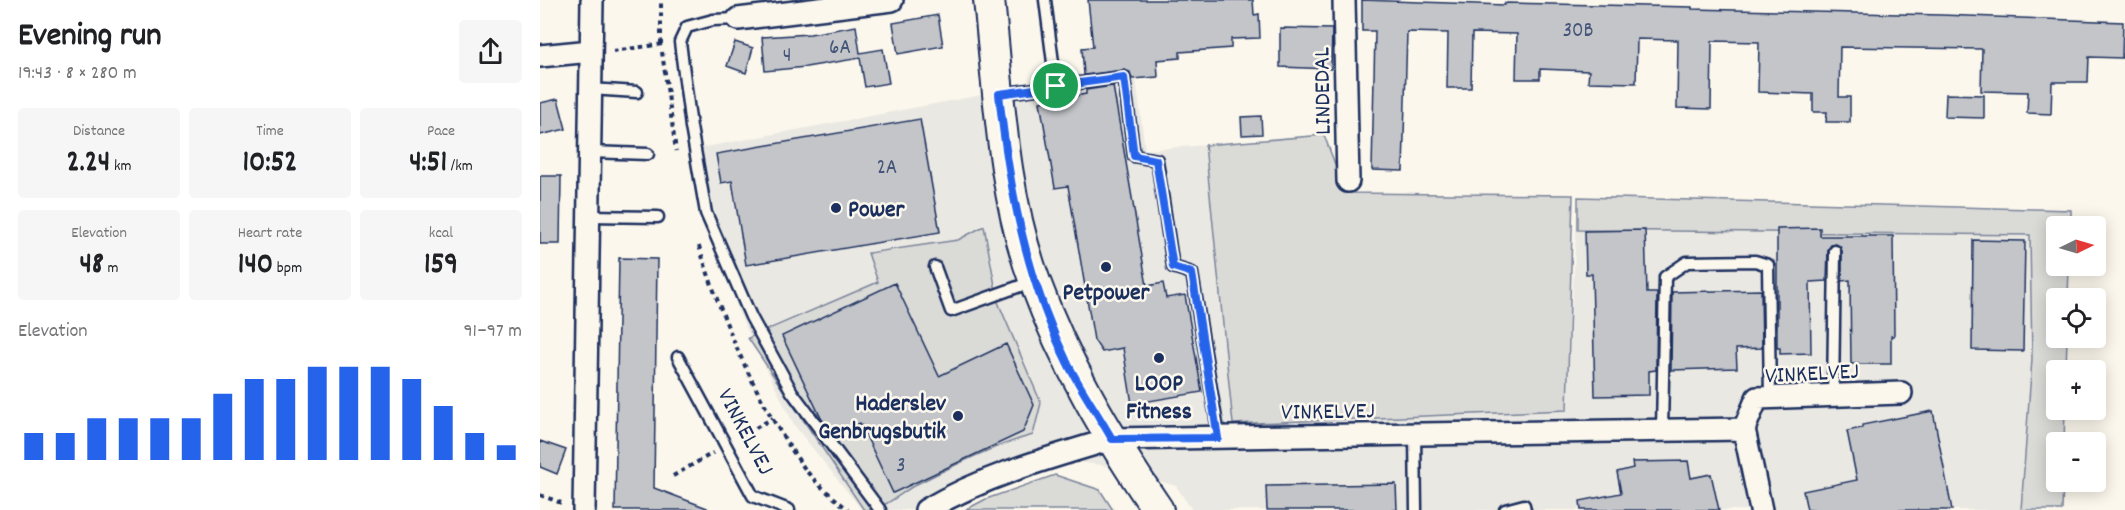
<!DOCTYPE html>
<meta charset="utf-8">
<style>
body{margin:0;font-family:Dekko,sans-serif;background:#f6f6f6;color:#202124;height:100vh;display:flex;flex-direction:column;font-size:22px;white-space:nowrap}
*{box-sizing:border-box;margin:0}
p{font-size:20px;color:#757577}
.icon{flex:none;width:33px;height:33px;fill:none;stroke:currentColor;stroke-width:2;stroke-linecap:round;stroke-linejoin:round}
.map{position:relative;flex:1;overflow:hidden}
.sheet{display:flex;flex-direction:column;background:#fff;width:540px}
.sheet>*{flex:none}
.needle{width:39px;rotate:85deg}
.controls{position:absolute;left:1506px;top:216px;display:grid;gap:12px}
.controls a{display:grid;place-items:center;width:60px;height:60px;border-radius:6px;background:#fff;box-shadow:0 3px 15px #0003;font-size:30px}
.pin{position:absolute;display:grid;place-items:center;width:51px;height:51px;color:#fff;margin:-26px;border:3px solid #fff;border-radius:50%;box-shadow:0 2px 6px #0007}
.round{display:grid;place-items:center;flex:none;width:63px;height:63px;border-radius:6px;background:#f6f6f6}
.overview{display:flex;align-items:center;justify-content:space-between;height:102px;padding:0 18px}
h1{font-size:33px;font-weight:800;line-height:45px}
.figures{display:grid;grid-template-columns:repeat(3,1fr);gap:9px;height:102px;padding:6px 18px}
.figures div{display:grid;align-content:center;border-radius:6px;background:#f6f6f6;text-align:center}
.figures b{font-size:30px;font-weight:800}
.figures small{font-size:16px;font-weight:400}
.figures p{font-size:16px}
.chart{height:168px;padding:12px 18px}
.chart p{display:flex;justify-content:space-between}
.chart svg{width:100%;height:108px;margin-top:6px;stroke:#2563eb;stroke-width:6}
main{display:flex;flex:1;min-height:0}
.map>svg:first-child{display:block}
</style>
<main>
<section class="sheet">
<div class="overview"><div><h1>Evening run</h1><p>19:43 · 8 × 280 m</p></div><a class="round"><svg class="icon" aria-label="share" viewBox="0 0 24 24"><path d="M12 15V3M7 8l5-5 5 5M5 13v7h14v-7"/></svg></a></div>
<div class="figures">
<div><p>Distance</p><b>2.24<small> km</small></b></div>
<div><p>Time</p><b>10:52</b></div>
<div><p>Pace</p><b>4:51<small> /km</small></b></div>
</div>
<div class="figures">
<div><p>Elevation</p><b>48<small> m</small></b></div>
<div><p>Heart rate</p><b>140<small> bpm</small></b></div>
<div><p>kcal</p><b>159</b></div>
</div>
<div class="chart"><p><span>Elevation</span>91–97 m</p>
<svg viewBox="0 0 160 44" preserveAspectRatio="none"><path d="M5 44V33M15 44V33M25 44V27M35 44V27M45 44V27M55 44V27M65 44V17M75 44V11M85 44V11M95 44V6M105 44V6M115 44V6M125 44V11M135 44V22M145 44V33M155 44V38"/></svg>
</div>
</section>
<div class="map">
<svg width="1585" height="510" viewBox="0 0 1585 510">
<rect width="100%" height="100%" fill="#fbf7ec"/>
<filter id="ink" filterUnits="userSpaceOnUse"><feTurbulence type="fractalNoise" baseFrequency=".0167" numOctaves="2"/><feDisplacementMap in="SourceGraphic" scale="12" xChannelSelector="R" yChannelSelector="G"/><feConvolveMatrix kernelMatrix="1 2 1 2 8 2 1 2 1" color-interpolation-filters="sRGB"/></filter>
<g filter="url(#ink)">
<!-- built -->
<path fill="#eae8e2" d="M595,69l10,81 60,-5 28,279 333,-15 12,-212v33l452,5 2,124 -11,151h-829l-16,-24 -68,-20 -31,-4 -152,48h-63l-68,-85 -57,-116 -37,-161 324,-61z"/>
<!-- green -->
<path fill="#dadad7" stroke="#7a849a" stroke-width="1.5" d="M784,135l22,58 227,2 -6,215 -334,14 -28,-279z
M1038,197l493,13v16h-15v40h13l-1,32h-12v40h11l-1,32h-10v40h9l-1,32h-8v40h7l-1,28h-41l11,-151 -2,-124 -452,-5z
M444,226l14,76 43,101 -8,32c-41,11 -78,30 -116,49 -17,9 -33,26 -53,26l-116,-172 130,-56 -10,-29 90,-13z
M515,475l45,15 13,20h-148l21,-11z"/>
<!-- building -->
<path fill="#c3c5c9" stroke="#1b2f5e" stroke-width="1.5" d="M548,0h165l1,15 5,-1 1,24 -29,1v9l-51,4v6l-23,2 1,17 -26,2 -2,-7 -6,-2 -40,5 -2,-27 11,-1z
M822,0l143,5v-2l187,4v2l249,6 182,7 -1,36 -33,-1 -1,25h-36l-1,32 -24,-1 1,-21 -47,-1 1,-42 -142,-2 -1,50h11v25h-24l1,-10h-14v-18l-55,-2 1,-50 -47,-1 -1,68 -34,-1 1,-68 -41,-1 -1,44 -48,-1 1,-11 -49,-2v10h-24l1,-45 -45,-1 -1,55h-24l1,-55 -41,-1 -4,139 -31,-1 3,-139h-13z
M398,15l5,31 -45,8 -5,-31z
M316,26l4,27 23,-4 6,34 -24,4 -5,-29 -54,9 -41,4 -3,-34 48,-3z
M740,28l52,1 -1,40 -51,-2z
M195,42l18,6 -7,25 -19,-7z
M573,86l34,200 16,-3 3,15 19,-3 17,97 -70,12 -9,-56 -21,4 -8,-12 -26,-154 -13,2 -15,-86 46,-8v-4z
M1406,94l38,1v23l-39,-1z
M18,99l8,30 -26,6v-32z
M721,116l1,18 -20,1 -1,-18z
M380,119l20,113 -194,33 -14,-84 -11,2 -5,-29z
M0,176h21l-1,68h-20z
M1280,228v8h73l1,100h-3v28h-40l-1,-84 -8,1v-30l-6,-7 -5,1 -3,5 -1,31 -17,1 1,71 -31,1v-6h-3v-119z
M1105,230l2,63h10l-1,77 -7,1v24l-54,1 -3,-122h-6l-1,-43z
M1433,240l52,1 -2,110 -51,-1z
M79,258l38,1 -3,229 53,20 -1,2h-91z
M355,283l44,93 67,-32 28,61 -11,27 -130,61 -33,-70 -26,13 -13,-18 -39,-82z
M1221,290l1,58 -26,1 1,19 -66,2 1,-78z
M1393,411l19,99h-145l-4,-19 54,-11 -10,-49 15,-3v-3z
M0,441l26,9 -9,24 -17,-7z
M1148,461l3,17 20,-4 8,36h-138l-1,-9 41,-8 -4,-21 16,-4 -1,-6z
M856,484l1,26h-130l-1,-24z"/>
<g fill="none" stroke-linecap="round" stroke-linejoin="round">
<!-- lane casing -->
<g stroke="#1b2f5e" stroke-width="15">
<path id="lane" d="M505,0l11,86
M198,19l-25,1 -26,7 -7,15 11,85 15,86 45,104 41,75 88,118
M50,89l47,3
M459,94l125,-17 10,79 23,4 16,107 19,6 27,164
M49,152l59,2
M48,216l70,1
M395,267l16,44 83,-30
M138,357l75,139 36,14
M1293,396l2,-145
M1122,430l3,-153 22,-15 68,-1 13,4 2,133
M875,434l1,76
M965,510l19,-5 1,5"/>
</g>
<!-- street casing -->
<g stroke="#1b2f5e" stroke-width="26">
<path id="street" d="M804,0l4,181
M198,19l154,-19
M0,56l51,-5
M1204,429l13,-31 144,-5
M44,510l8,-510
M386,510c58,-34 122,-52 186,-71l632,-10 17,81"/>
</g>
<!-- secondary casing -->
<g stroke="#1b2f5e" stroke-width="34">
<path id="secondary" d="M449,0c10,93 13,193 46,282 30,82 74,156 123,228"/>
</g>
<!-- path -->
<path stroke="#1b2f5e" stroke-width="4" stroke-dasharray="4.5 4.5" stroke-linecap="butt" d="M121,44v-44
M73,51l50,-7
M122,52l14,99
M159,246c24,77 58,157 106,223 11,15 29,28 43,41
M200,437l33,-19
M133,476l40,-23
M0,495l24,9"/>
<!-- lane -->
<use href="#lane" stroke="#fbf7ec" stroke-width="10"/>
<!-- street -->
<use href="#street" stroke="#fbf7ec" stroke-width="21"/>
<!-- secondary -->
<use href="#secondary" stroke="#fbf7ec" stroke-width="30"/>
</g>
</g>
<g fill="none" stroke-linecap="round" stroke-linejoin="round" filter="url(#ink)">
<!-- route casing -->
<g stroke="#fff" stroke-width="12">
<path id="route" d="M584,77l10,79 22,4 17,107 19,6 26,165 -106,1c-14,-25 -31,-49 -44,-75 -42,-85 -59,-177 -69,-270z"/>
</g>
<!-- route -->
<use href="#route" stroke="#2563eb" stroke-width="8"/>
</g>
<!-- markers -->
<g fill="#1b2f5e" stroke="#fbf7ec" stroke-width="2">
<circle cx="296" cy="208" r="6"/>
<circle cx="566" cy="267" r="6"/>
<circle cx="619" cy="358" r="6"/>
<circle cx="418" cy="416" r="6"/>
</g>
<g text-anchor="middle" stroke-width="5" stroke-linejoin="round" paint-order="stroke">
<!-- number labels -->
<g font-size="21" fill="#455479">
<text x="1038" y="36">30B</text>
<text x="300" y="53">6A</text>
<text x="247" y="61">4</text>
<text x="347" y="173">2A</text>
<text x="361" y="471">3</text>
</g>
<!-- street labels -->
<g font-size="24" fill="#1b2f5e" stroke="#fbf7ec">
<text transform="translate(781 91) rotate(-91)" y="8">LINDEDAL</text>
<text transform="translate(1272 372) rotate(-3)" y="8">VINKELVEJ</text>
<text transform="translate(788 410) rotate(-1)" y="8">VINKELVEJ</text>
<text transform="translate(207 431) rotate(62)" y="8">VINKELVEJ</text>
</g>
<!-- poi labels -->
<g font-size="24" font-weight="bold" fill="#1b2f5e" stroke="#fbf7ec">
<text x="308" y="216" text-anchor="start">Power</text>
<text x="566" y="299">Petpower</text>
<text x="619" y="390">LOOP<tspan x="619" dy="28">Fitness</tspan></text>
<text x="406" y="410" text-anchor="end">Haderslev<tspan x="406" dy="28">Genbrugsbutik</tspan></text>
</g>
</g>
</svg>
<div class="controls">
<a><svg class="needle" viewBox="-14 -14 28 28"><path d="M0-13l5 13h-10z" fill="#e53935"/><path d="M0 13l5-13h-10z" fill="#757577"/></svg></a>
<a><svg class="icon" aria-label="locate" viewBox="0 0 24 24"><circle cx="12" cy="12" r="6"/><path d="M12 2v4M12 18v4M2 12h4M18 12h4"/></svg></a>
<a>+</a>
<a>−</a>
</div>
<div class="pin" style="left:516px;top:86px;background:#1e9e55"><svg class="icon" aria-label="arrive" viewBox="0 0 24 24"><path d="M6 21V4h12l-3 4 3 4H6"/></svg></div>
</div>
</main>
